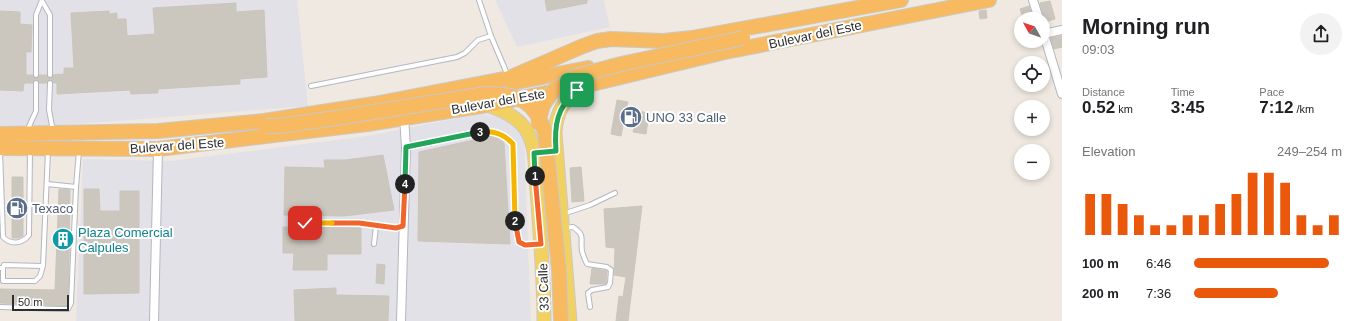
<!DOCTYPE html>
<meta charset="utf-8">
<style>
body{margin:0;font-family:Arial,sans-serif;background:#f2f2f2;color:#202124;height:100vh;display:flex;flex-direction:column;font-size:15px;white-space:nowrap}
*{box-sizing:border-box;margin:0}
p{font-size:13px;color:#757577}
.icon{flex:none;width:22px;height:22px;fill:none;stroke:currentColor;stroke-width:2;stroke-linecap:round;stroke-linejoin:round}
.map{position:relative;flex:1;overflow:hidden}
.drawer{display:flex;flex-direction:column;background:#fff;width:300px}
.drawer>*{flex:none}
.needle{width:26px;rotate:310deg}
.controls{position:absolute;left:1014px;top:12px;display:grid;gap:8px}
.controls a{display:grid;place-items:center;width:36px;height:36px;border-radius:50%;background:#fff;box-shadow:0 2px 6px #0003;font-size:20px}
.scale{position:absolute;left:12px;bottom:10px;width:57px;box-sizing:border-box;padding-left:4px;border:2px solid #2e2e2e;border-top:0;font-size:11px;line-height:14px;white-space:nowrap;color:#2e2e2e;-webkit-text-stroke:3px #fff;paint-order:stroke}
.pin{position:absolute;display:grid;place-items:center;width:34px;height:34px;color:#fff;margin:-17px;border-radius:8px;box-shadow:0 2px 6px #0006}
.km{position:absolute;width:20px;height:20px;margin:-10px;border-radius:50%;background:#222;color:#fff;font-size:11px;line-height:20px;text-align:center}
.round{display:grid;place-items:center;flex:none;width:42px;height:42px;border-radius:21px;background:#f2f2f2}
.headline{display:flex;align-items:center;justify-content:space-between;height:68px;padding:0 20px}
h1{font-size:22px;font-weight:800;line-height:30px}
.stats{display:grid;grid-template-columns:repeat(3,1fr);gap:6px;height:68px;padding:4px 20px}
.stats div{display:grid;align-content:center}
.stats b{font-size:17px;font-weight:800}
.stats small{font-size:11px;font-weight:400}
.stats p{font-size:11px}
.chart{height:112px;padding:8px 20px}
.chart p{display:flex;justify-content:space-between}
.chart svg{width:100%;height:72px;margin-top:4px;stroke:#ea580c;stroke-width:6}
ul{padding:0 20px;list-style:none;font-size:13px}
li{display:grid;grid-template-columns:64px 48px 1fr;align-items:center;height:30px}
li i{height:10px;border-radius:5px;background:#ea580c}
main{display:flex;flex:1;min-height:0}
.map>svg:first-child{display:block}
</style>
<main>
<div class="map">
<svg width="1062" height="321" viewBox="0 0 1062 321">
<rect width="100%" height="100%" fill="#efe9e1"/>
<!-- industrial -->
<path fill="#e3e1e8" d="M0,0h297l11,106 -268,21 -40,-1z
M495,0h109l6,27 -93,20z
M479,114l15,2 19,7 11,15 7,183h-455l7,-162 88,2 196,-25z"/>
<!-- building -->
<path fill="#cbc7bf" stroke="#cbc5ba" d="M545,0h42v3l-40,8z
M1050,1l5,18 -10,3 -5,-19z
M236,3v9l28,-2 3,67 -27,2v5l-82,5v4l-27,1 -1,-4 -73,4v-11h-3l-4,-3 -4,3h-7l-3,-3 -3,3h-9l-1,8 -23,-1v-79l20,1v12l12,1 -1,27h-5v23h7l3,3 3,-3h8l3,3 3,-3 11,-1v-6h10l-3,-55 38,-2v3l8,-1v6h9l1,17 28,-2 -2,-26z
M1029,6l2,6 -9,3 -2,-6z
M986,10l1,8 -7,1 -1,-8z
M1062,36v11l-8,2 -3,-11z
M617,100l11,2 -2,7 23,4 -3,21 -13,-2 3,-10 -12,-2 -3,16 -10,-2z
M492,136l9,3 3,4 6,101 -92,-3 1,-89z
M383,155l11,55 -50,6 -60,-1 1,-48 40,1 -1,-8h21z
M581,167l3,34 -12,1 -2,-34z
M12,177h11v59l-4,2h-7z
M59,189l11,1 -1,73 -1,39 -2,4 -66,-3v-14l55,1z
M84,189h15l1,22h20v-20h19v102l-55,1z
M642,206l-14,115h-12l3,-25 4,1 3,-20 -12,-2 1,-27 -9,-1 -2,-38z
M283,227l78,1v26h-34v16h-34l1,-17h-11z
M377,264l8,1 -1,19 -8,-1z
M592,268l15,3 -1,13h-16z
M336,288v7l53,1 -1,25h-93l-1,-31z"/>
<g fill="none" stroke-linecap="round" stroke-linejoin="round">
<!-- service casing -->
<g stroke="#b4b7c1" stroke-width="6">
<path id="service" d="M479,0l12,36 17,40
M42,1l8,14v60
M36,75v-60l6,-15
M50,83l-1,27 4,21
M311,86l146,-29 8,-4 13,-13 13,-4
M27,131l9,-20v-28
M406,147l79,-15c12,0 20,3 28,12l3,86 3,12 6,3 14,-1
M0,150l3,87c8,8 19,7 26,-2l1,-84
M47,184l29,3
M563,214l27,-9 25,-12
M305,223h54l37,5 7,-2
M564,228l9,-1c13,9 7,11 9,24 1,4 3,9 5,13l20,3 4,3 -1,13 -2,4 -16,3 -4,3 2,14
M374,244l2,-18
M0,268h3v13h32l5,-5 3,-10 5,-115
M3,268l1,-3 39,1
M0,307l60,2h8l3,-6 5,-116 3,-36"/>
</g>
<!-- minor casing -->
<g stroke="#b4b7c1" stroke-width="10">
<path id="minor" d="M1033,0l6,19
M1043,31l19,63
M1044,34l18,-4
M154,321l4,-172
M401,321l5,-174 -2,-30"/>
</g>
<!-- primary casing -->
<g stroke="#c9c9c9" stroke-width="15">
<path id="primary" d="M487,105c16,5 33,13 41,28 9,17 7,39 9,57 3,44 7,87 7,131
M570,321l-15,-188c1,-22 10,-34 27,-47"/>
</g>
<!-- trunk casing -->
<g stroke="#c9c9c9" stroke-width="16">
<path id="trunk" d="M512,83l76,-15
M0,134l158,-3 106,-10 110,-17 135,-26 74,-32 14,-5 14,-2 52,2 29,-3 209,-38
M0,148l158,1 209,-25 120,-19 109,-22 129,-31 264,-52"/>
</g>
<!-- service -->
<use href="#service" stroke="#fff" stroke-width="4"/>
<!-- minor -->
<use href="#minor" stroke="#fff" stroke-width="8"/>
<!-- primary -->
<use href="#primary" stroke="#f2d163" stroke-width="13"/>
<!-- trunk -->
<use href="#trunk" stroke="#f8ba60" stroke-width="14"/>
<!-- trunk-bridge casing -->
<g stroke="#c9c9c9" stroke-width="16" stroke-linecap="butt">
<path id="trunk-bridge" d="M538,123l5,-18 10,-14 20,-14 48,-13 122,-26
M265,126h14l57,-8 150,-24c32,-1 50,8 59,39l14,137 2,51"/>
</g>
<!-- trunk-bridge -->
<use href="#trunk-bridge" stroke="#f8ba60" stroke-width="14"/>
</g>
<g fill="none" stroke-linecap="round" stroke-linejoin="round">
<!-- split-1 casing -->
<g stroke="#fff" stroke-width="8">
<path id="split-1" d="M535,176l-1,-23 22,-2c-2,-26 1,-44 21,-61"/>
</g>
<!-- split-2 casing -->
<g stroke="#fff" stroke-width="8">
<path id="split-2" d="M515,221l4,21 6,3 16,-1 -6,-68"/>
</g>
<!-- split-3 casing -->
<g stroke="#fff" stroke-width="8">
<path id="split-3" d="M480,132c14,-2 24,2 33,12l2,77"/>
</g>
<!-- split-4 casing -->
<g stroke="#fff" stroke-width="8">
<path id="split-4" d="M405,184l1,-37 74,-15"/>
</g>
<!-- split-5 casing -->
<g stroke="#fff" stroke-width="8">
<path id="split-5" d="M332,223h27l37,5 7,-2 2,-42"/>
</g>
<!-- split-6 casing -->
<g stroke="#fff" stroke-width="8">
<path id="split-6" d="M305,223h27"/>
</g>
<!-- split-1 -->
<use href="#split-1" stroke="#22a559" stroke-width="5"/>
<!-- split-2 -->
<use href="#split-2" stroke="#f0652b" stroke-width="5"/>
<!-- split-3 -->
<use href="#split-3" stroke="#f5b400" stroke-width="5"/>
<!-- split-4 -->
<use href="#split-4" stroke="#22a559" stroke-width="5"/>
<!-- split-5 -->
<use href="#split-5" stroke="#f0652b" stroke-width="5"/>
<!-- split-6 -->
<use href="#split-6" stroke="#f5b400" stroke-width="5"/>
</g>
<!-- icons -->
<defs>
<g id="fuel-disc" transform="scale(1.15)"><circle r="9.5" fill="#5c6f8a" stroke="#fff"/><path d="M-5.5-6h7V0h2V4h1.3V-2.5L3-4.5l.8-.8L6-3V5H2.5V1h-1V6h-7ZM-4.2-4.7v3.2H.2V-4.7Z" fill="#fff"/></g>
<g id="building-disc" transform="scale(1.15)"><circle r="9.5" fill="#0f9aa8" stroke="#fff"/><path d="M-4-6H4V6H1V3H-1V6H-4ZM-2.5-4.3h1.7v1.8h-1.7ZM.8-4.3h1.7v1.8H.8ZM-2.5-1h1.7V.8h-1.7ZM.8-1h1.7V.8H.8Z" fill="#fff"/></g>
</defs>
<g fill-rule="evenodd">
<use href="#fuel-disc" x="631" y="117"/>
<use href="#fuel-disc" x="17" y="208"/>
<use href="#building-disc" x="63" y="239"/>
</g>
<g text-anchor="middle" stroke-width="4" stroke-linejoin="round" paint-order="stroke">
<!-- street labels -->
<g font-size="13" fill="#2e2e2e" stroke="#fff">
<text transform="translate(815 34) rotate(-12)" y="5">Bulevar del Este</text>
<text transform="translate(498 101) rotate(-10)" y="5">Bulevar del Este</text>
<text transform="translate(177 145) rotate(-4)" y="5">Bulevar del Este</text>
<text transform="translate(543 287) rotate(-92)" y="5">33 Calle</text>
</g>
<!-- service labels -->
<g font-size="13" fill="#4e5e75" stroke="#fff" text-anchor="start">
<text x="646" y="122">UNO 33 Calle</text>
<text x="32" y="213">Texaco</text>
</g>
<!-- culture labels -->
<g font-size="13" fill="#0d838f" stroke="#fff" text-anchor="start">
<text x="78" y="237">Plaza Comercial<tspan x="78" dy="15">Calpules</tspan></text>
</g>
</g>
</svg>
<div class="controls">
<a><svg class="needle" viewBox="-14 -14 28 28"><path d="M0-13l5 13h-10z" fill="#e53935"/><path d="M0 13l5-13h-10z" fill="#757577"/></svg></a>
<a><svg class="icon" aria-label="locate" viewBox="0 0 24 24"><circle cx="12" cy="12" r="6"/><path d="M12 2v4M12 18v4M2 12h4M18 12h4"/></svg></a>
<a>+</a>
<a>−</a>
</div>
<div class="scale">50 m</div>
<div class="pin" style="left:577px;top:90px;background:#1e9e55"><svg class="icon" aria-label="arrive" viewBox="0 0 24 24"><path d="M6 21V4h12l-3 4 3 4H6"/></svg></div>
<div class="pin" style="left:305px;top:223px;background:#d93025"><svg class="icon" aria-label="check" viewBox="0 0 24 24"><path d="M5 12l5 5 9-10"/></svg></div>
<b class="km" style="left:535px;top:176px">1</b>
<b class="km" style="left:515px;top:221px">2</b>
<b class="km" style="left:480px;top:132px">3</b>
<b class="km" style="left:405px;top:184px">4</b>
</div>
<section class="drawer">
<div class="headline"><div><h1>Morning run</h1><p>09:03</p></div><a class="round"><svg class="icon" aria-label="share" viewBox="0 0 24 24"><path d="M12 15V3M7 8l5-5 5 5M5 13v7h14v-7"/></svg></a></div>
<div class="stats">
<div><p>Distance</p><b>0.52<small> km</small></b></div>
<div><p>Time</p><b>3:45</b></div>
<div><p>Pace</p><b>7:12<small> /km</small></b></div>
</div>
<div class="chart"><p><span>Elevation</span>249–254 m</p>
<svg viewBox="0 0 160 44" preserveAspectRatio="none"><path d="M5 44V19M15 44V19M25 44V25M35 44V32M45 44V38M55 44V38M65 44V32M75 44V32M85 44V25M95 44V19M105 44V6M115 44V6M125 44V12M135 44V32M145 44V38M155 44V32"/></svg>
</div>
<ul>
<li><b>100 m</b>6:46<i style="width:91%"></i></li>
<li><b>200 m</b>7:36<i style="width:57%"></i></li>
</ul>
</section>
</main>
